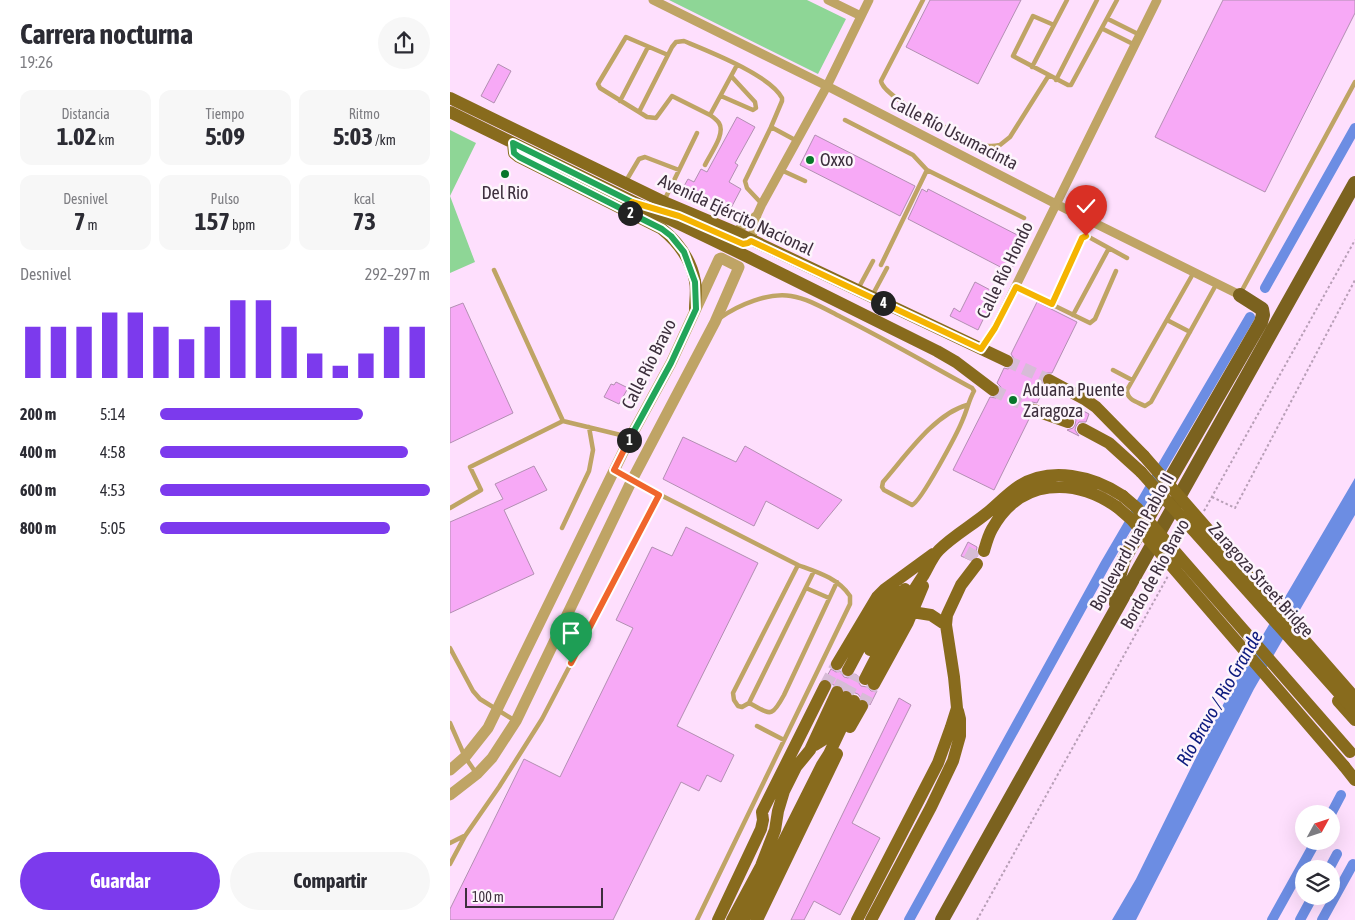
<!DOCTYPE html>
<html lang="es">
<meta charset="utf-8">
<style>
body{margin:0;font-family:"Asap Condensed",sans-serif;background:#f7f7f7;color:#2b2b33;height:100vh;display:flex;flex-direction:column;font-size:19px;white-space:nowrap}
*{box-sizing:border-box;margin:0}
p{font-size:16px;color:#7c7c81}
.icon{flex:none;width:28px;height:28px;fill:none;stroke:currentColor;stroke-width:2;stroke-linecap:round;stroke-linejoin:round}
.map{position:relative;flex:1;overflow:hidden}
.drawer{display:flex;flex-direction:column;background:#fff;width:450px}
.drawer>*{flex:none}
.needle{width:32px;rotate:50deg}
.buttons{position:absolute;left:845px;top:805px;display:grid;gap:10px}
.buttons a{display:grid;place-items:center;width:45px;height:45px;border-radius:50%;background:#fff;box-shadow:0 5px 20px #0002;font-size:25px}
.scale{position:absolute;left:15px;bottom:12px;width:138px;box-sizing:border-box;padding-left:5px;border:2px solid #3d2f3d;border-top:0;font-size:14px;line-height:18px;white-space:nowrap;color:#3d2f3d;-webkit-text-stroke:4px #fdf5fc;paint-order:stroke}
.pin{position:absolute;display:grid;place-items:center;width:42px;height:42px;color:#fff;margin:-51px -21px;border-radius:50% 50% 50% 0;rotate:-45deg;box-shadow:0 0 5px #0007}
.pin .icon{rotate:45deg}
.km{position:absolute;width:25px;height:25px;margin:-12px;border-radius:50%;background:#222;color:#fff;font-size:14px;line-height:25px;text-align:center}
.round{display:grid;place-items:center;flex:none;width:52px;height:52px;border-radius:26px;background:#f7f7f7}
.headline{display:flex;align-items:center;justify-content:space-between;height:85px;padding:0 20px}
h1{font-size:28px;font-weight:700;line-height:38px}
.figures{display:grid;grid-template-columns:repeat(3,1fr);gap:8px;height:85px;padding:5px 20px}
.figures div{display:grid;align-content:center;border-radius:12px;background:#f7f7f7;text-align:center}
.figures b{font-size:25px;font-weight:700}
.figures small{font-size:14px;font-weight:400}
.figures p{font-size:14px}
.chart{height:140px;padding:10px 20px}
.chart p{display:flex;justify-content:space-between}
.chart svg{width:100%;height:90px;margin-top:5px;stroke:#7c3aed;stroke-width:6}
.action{display:flex;gap:10px;margin-top:auto;padding:10px 20px}
.action a{flex:1;height:58px;border-radius:30px;background:#7c3aed;color:#fff;font-size:20px;font-weight:700;line-height:58px;text-align:center}
.action a+a{background:#f7f7f7;color:#2b2b33}
ul{padding:0 20px;list-style:none;font-size:16px}
li{display:grid;grid-template-columns:80px 60px 1fr;align-items:center;height:38px}
li i{height:12px;border-radius:6px;background:#7c3aed}
main{display:flex;flex:1;min-height:0}
.map>svg:first-child{display:block}
</style>
<main>
<section class="drawer">
<div class="headline"><div><h1>Carrera nocturna</h1><p>19:26</p></div><a class="round"><svg class="icon" aria-label="share" viewBox="0 0 24 24"><path d="M12 15V3M7 8l5-5 5 5M5 13v7h14v-7"/></svg></a></div>
<div class="figures">
<div><p>Distancia</p><b>1.02<small> km</small></b></div>
<div><p>Tiempo</p><b>5:09</b></div>
<div><p>Ritmo</p><b>5:03<small> /km</small></b></div>
</div>
<div class="figures">
<div><p>Desnivel</p><b>7<small> m</small></b></div>
<div><p>Pulso</p><b>157<small> bpm</small></b></div>
<div><p>kcal</p><b>73</b></div>
</div>
<div class="chart"><p><span>Desnivel</span>292–297 m</p>
<svg viewBox="0 0 160 44" preserveAspectRatio="none"><path d="M5 44V19M15 44V19M25 44V19M35 44V12M45 44V12M55 44V19M65 44V25M75 44V19M85 44V6M95 44V6M105 44V19M115 44V32M125 44V38M135 44V32M145 44V19M155 44V19"/></svg>
</div>
<ul>
<li><b>200 m</b>5:14<i style="width:75%"></i></li>
<li><b>400 m</b>4:58<i style="width:92%"></i></li>
<li><b>600 m</b>4:53<i style="width:100%"></i></li>
<li><b>800 m</b>5:05<i style="width:85%"></i></li>
</ul>
<div class="action"><a>Guardar</a><a>Compartir</a></div>
</section>
<div class="map">
<svg width="905" height="920" viewBox="0 0 905 920">
<rect width="100%" height="100%" fill="#fedffd"/>
<!-- green -->
<path fill="#8ed696" d="M219,0h138l39,19 -28,55z
M0,130l26,13 -26,53z
M0,196l25,66 -25,11z"/>
<!-- water -->
<path fill="#6c8de3" d="M905,478v37l-101,174 -118,231h-24l24,-41 78,-158 26,-47z"/>
<g fill="none" stroke-linecap="round" stroke-linejoin="round">
<!-- canal -->
<path stroke="#6c8de3" stroke-width="10" d="M815,288l90,-160
M881,814l10,-19
M879,869l8,-15
M459,920l197,-357 144,-246
M822,920l44,-79
M850,920l13,-24
M872,920l31,-56"/>
</g>
<!-- building -->
<path fill="#f7a9f6" stroke="#b28fb2" d="M480,0h91l-43,84 -72,-37z
M773,0h132v13l-90,179 -110,-55z
M48,64l13,7 -17,32 -13,-7z
M287,117l18,10 -20,36 3,2 -9,17 12,7 -11,21 -46,-24 4,-7 6,3 7,-13 6,3z
M365,135l100,51 -15,30 -100,-51z
M472,189l5,3 1,-3 99,51 -17,32 -102,-53z
M525,282l21,11 -18,37 -28,-14 4,-8 6,4z
M587,302l40,20 -25,51h-7l-3,4v7l3,3 -8,16 -5,-1 -5,5 -1,5 4,5 -36,73 -41,-20 37,-73 6,1 4,-4 1,-7 -4,-4 7,-15 4,1 6,-4 1,-5 -4,-6z
M13,303l50,110 -63,30v-135z
M166,382l12,6 -9,16 -15,-7 7,-13 3,1z
M626,407l13,7 -3,8h-7l-3,4 -1,4 4,6 -12,-6 6,-2 2,-3 1,-5 -4,-5z
M233,437l53,25 9,-16 97,54 -24,29 -52,-28 -12,25 -91,-47z
M84,466l13,24 -43,20 30,64 -84,39v-91l53,-23 -8,-15z
M236,527l72,36 -81,163 57,29 -13,27 -14,-7 -8,16 -18,-9 -68,138h-163v-11l74,-150 36,18 73,-149 -17,-8 36,-73 20,9z
M518,542l9,5 -1,6 2,3 -5,1 -3,3 -9,-4z
M381,669l5,3 4,-1 4,6 4,1 7,-4 3,2 -1,4 4,6 6,1 4,4h6l-7,14 -4,-6 -5,-1 -3,-4 -14,-5 -4,-5 -7,1 -2,-4 -5,-3z
M449,698l12,7 -59,118 28,15 -40,77 -26,-14 -10,19h-13z"/>
<g fill="none" stroke-linecap="round" stroke-linejoin="round">
<!-- primary-tunnel -->
<path stroke="#d7bcd7" stroke-width="12" stroke-dasharray="12 6" stroke-linecap="butt" d="M557,361l42,19
M543,390l41,20
M519,560l7,-13
M375,686l12,-22
M387,692l11,-22
M396,697l11,-22
M412,706l12,-22"/>
<!-- path -->
<path stroke="#b89fb7" stroke-width="2" stroke-dasharray="2.5 2.5" stroke-linecap="butt" d="M762,497l23,11 120,-228
M754,511l151,-271
M527,920l191,-344"/>
<!-- service -->
<path stroke="#bfa465" stroke-width="4.5" d="M473,0l-42,81c1,16 87,60 104,64 5,2 10,1 15,0l10,-8 39,-62
M658,19l32,16
M604,25l-21,-9 -20,40 55,29h3l46,-85
M653,29l32,16
M287,65l-27,50 -38,-19 -16,22 -9,-1 -8,-5 33,-65 4,-5 8,-1c24,10 86,34 98,57v3l-11,26
M582,67l35,-67
M606,80l41,-80
M271,96l32,14 3,-2 -1,-6 -23,-25
M170,101l28,-54
M189,112l-39,-24 -2,-4 28,-47 42,18
M395,120l68,35 14,15 97,48
M255,165c5,-11 21,-31 14,-42 -2,-3 -6,-6 -9,-8
M331,170l24,11
M176,181l13,-22 6,-2 34,13
M214,201l33,-68
M312,204l-15,-16 -2,-7 26,-54 26,14
M431,265l46,-95
M44,270l69,151
M744,272l-67,118c0,10 10,12 18,16l6,-4 66,-119
M566,287l74,36 5,-4 21,-48
M408,289l15,-28
M790,294l115,-212
M422,296l15,-28
M601,304l33,-68h3l40,22
M623,315l36,-67
M270,318c18,-13 49,-26 71,-22 18,3 34,13 50,21 44,22 87,47 131,71l2,3c-5,9 -7,19 -11,28 -5,13 -42,83 -51,86l-28,-15 -2,-3 1,-5c22,-25 51,-68 84,-77
M717,320l23,12
M663,370l19,10
M183,481l165,84c19,7 40,13 52,31v8l-153,316
M0,508l31,-18 -11,-23 93,-46 66,16
M112,528l27,-57 4,-21 -4,-23
M348,565l-65,128 1,7 4,6 4,1 7,-4 65,-132
M356,588l23,10
M0,648l23,43 7,8 34,21
M299,703c22,11 22,16 35,-8l53,-113
M0,723l15,34 11,16
M307,726l27,14
M0,843l14,-7
M0,864l15,-28 34,-49 43,-68 117,-224"/>
<!-- minor -->
<path stroke="#bfa465" stroke-width="9" d="M203,0l174,86 229,118 184,91
M378,0l33,16
M285,232l22,-17
M301,241l6,-26 5,-11 65,-118 42,-86
M531,349l14,-21 162,-328"/>
<!-- tertiary -->
<path stroke="#bfa465" stroke-width="11" d="M0,770l15,-13 23,-29 142,-290 41,-75 48,-104 2,-1 18,9 -24,55 -83,158 -116,241 -24,37 -15,16 -27,21"/>
<!-- primary -->
<path stroke="#886b1d" stroke-width="12" d="M0,98l214,104 71,30 272,129
M0,112l186,91 112,54 189,94 19,11 37,28
M63,143l1,10 5,4 143,72c16,13 29,31 33,52 2,9 0,19 0,28
M599,380l37,20 10,7 48,49
M584,410l34,12
M633,429l26,14 32,29
M534,551c2,-7 4,-15 8,-22 28,-51 82,-52 125,-22
M462,612l19,3 15,10
M420,650l22,-41 13,-20
M387,664l40,-67 8,-8 48,-35
M398,670l35,-66 12,-14
M415,679c18,-35 36,-70 58,-103 5,-8 9,-19 16,-26 14,-14 32,-24 48,-37 11,-9 20,-19 32,-27 32,-20 74,-10 104,10
M424,684l34,-62 15,-36
M888,701l17,19
M400,727l12,-21
M365,745l8,-5 23,-43
M894,766l11,14
M268,920l43,-91 2,-9 -1,-8 63,-126
M282,920l29,-54 14,-36 3,-19 6,-20 12,-24 14,-17 27,-58
M294,920l78,-155 7,-11 25,-53
M307,920l80,-166
M407,920l81,-157 13,-36 6,-19 -3,-31 -8,-52 1,-10 14,-30 16,-21
M421,920l60,-113 22,-46 7,-25v-17l-2,-8"/>
<!-- trunk -->
<path stroke="#7b621f" stroke-width="14" d="M666,604l2,-23 6,-22 137,-237 2,-7 -1,-6 -22,-14
M492,920l413,-737"/>
<!-- primary-bridge -->
<path stroke="#886b1d" stroke-width="12" d="M694,456l211,242
M691,472l214,239
M673,496l14,12 213,244
M667,507l15,13 212,246"/>
</g>
<g fill="none" stroke-linecap="round" stroke-linejoin="round">
<!-- split-1 casing -->
<g stroke="#fff" stroke-width="10">
<path id="split-1" d="M121,663l88,-168 -45,-25 15,-30"/>
</g>
<!-- split-2 casing -->
<g stroke="#fff" stroke-width="10">
<path id="split-2" d="M179,440l42,-77 25,-54 -1,-27 -11,-30 -13,-16 -9,-7 -32,-16"/>
</g>
<!-- split-3 casing -->
<g stroke="#fff" stroke-width="10">
<path id="split-3" d="M180,213l-111,-56 -5,-4 -1,-10 119,59"/>
</g>
<!-- split-4 casing -->
<g stroke="#fff" stroke-width="10">
<path id="split-4" d="M182,202l47,14 64,28 5,-1 3,-2 132,62"/>
</g>
<!-- split-5 casing -->
<g stroke="#fff" stroke-width="10">
<path id="split-5" d="M433,303l98,46 14,-21 21,-41 36,17 30,-66 4,-2"/>
</g>
<!-- split-1 -->
<use href="#split-1" stroke="#f0652b" stroke-width="6"/>
<!-- split-2 -->
<use href="#split-2" stroke="#22a559" stroke-width="6"/>
<!-- split-3 -->
<use href="#split-3" stroke="#22a559" stroke-width="6"/>
<!-- split-4 -->
<use href="#split-4" stroke="#f5b400" stroke-width="6"/>
<!-- split-5 -->
<use href="#split-5" stroke="#f5b400" stroke-width="6"/>
</g>
<!-- markers -->
<g fill="#07762a" stroke="#fdf5fc" stroke-width="2">
<circle cx="360" cy="160" r="5"/>
<circle cx="55" cy="174" r="5"/>
<circle cx="563" cy="400" r="5"/>
</g>
<g text-anchor="middle" stroke-width="5" stroke-linejoin="round" paint-order="stroke">
<!-- street labels -->
<g font-size="18" fill="#3d2f3d" stroke="#fdf5fc">
<text transform="translate(504 133) rotate(27)" y="6">Calle Río Usumacinta</text>
<text transform="translate(286 215) rotate(25)" y="6">Avenida Ejército Nacional</text>
<text transform="translate(555 270) rotate(-64)" y="6">Calle Río Hondo</text>
<text transform="translate(199 364) rotate(-63)" y="6">Calle Río Bravo</text>
<text transform="translate(682 542) rotate(-61)" y="6">Boulevard Juan Pablo II</text>
<text transform="translate(705 574) rotate(-61)" y="6">Bordo de Rio Bravo</text>
<text transform="translate(811 580) rotate(48)" y="6">Zaragoza Street Bridge</text>
</g>
<!-- poi labels -->
<g font-size="18" fill="#3d2f3d" stroke="#fdf5fc" text-anchor="start">
<text x="370" y="166">Oxxo</text>
<text x="55" y="199" text-anchor="middle">Del Rio</text>
<text x="573" y="396">Aduana Puente<tspan x="573" dy="21">Zaragoza</tspan></text>
</g>
<!-- water labels -->
<g font-size="19" font-style="italic" fill="#0d1b7f" stroke="#fdf5fc">
<text transform="translate(769 698) rotate(-60)" y="7">Río Bravo / Rio Grande</text>
</g>
</g>
</svg>
<div class="buttons">
<a><svg class="needle" viewBox="-14 -14 28 28"><path d="M0-13l5 13h-10z" fill="#e53935"/><path d="M0 13l5-13h-10z" fill="#7c7c81"/></svg></a>
<a><svg class="icon" aria-label="layers" viewBox="0 0 24 24"><path d="M12 4l9 5-9 5-9-5zM3 14l9 5 9-5"/></svg></a>
</div>
<div class="scale">100 m</div>
<div class="pin" style="left:121px;top:663px;background:#1e9e55"><svg class="icon" aria-label="arrive" viewBox="0 0 24 24"><path d="M6 21V4h12l-3 4 3 4H6"/></svg></div>
<div class="pin" style="left:636px;top:236px;background:#d93025"><svg class="icon" aria-label="check" viewBox="0 0 24 24"><path d="M5 12l5 5 9-10"/></svg></div>
<b class="km" style="left:179px;top:440px">1</b>
<b class="km" style="left:180px;top:213px">2</b>
<b class="km" style="left:433px;top:303px">4</b>
</div>
</main>
